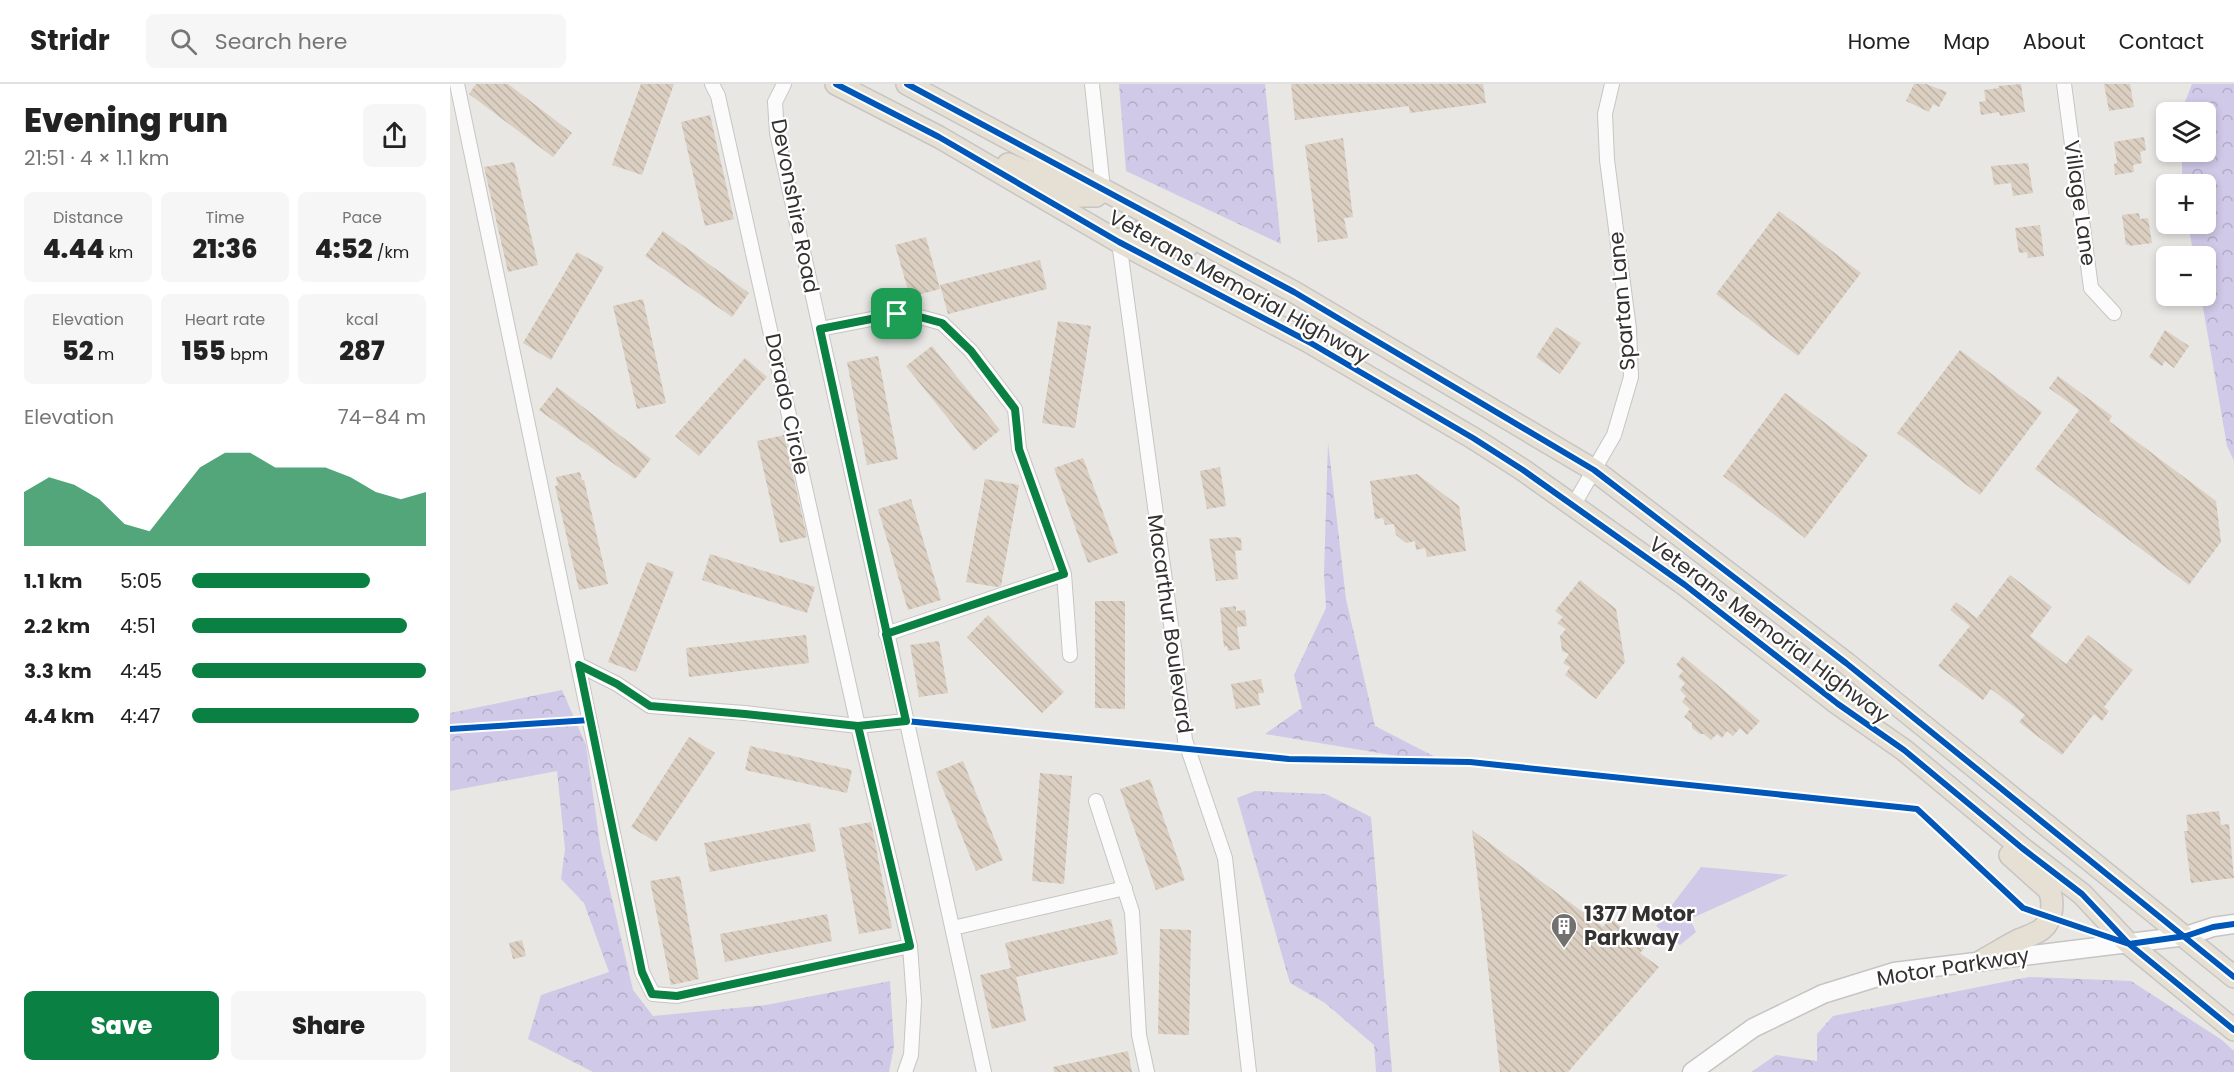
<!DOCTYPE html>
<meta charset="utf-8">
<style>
body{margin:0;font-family:Poppins,sans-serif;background:#f6f6f6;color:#222;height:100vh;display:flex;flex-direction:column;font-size:22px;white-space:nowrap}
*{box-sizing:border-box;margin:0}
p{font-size:20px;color:#767676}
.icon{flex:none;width:33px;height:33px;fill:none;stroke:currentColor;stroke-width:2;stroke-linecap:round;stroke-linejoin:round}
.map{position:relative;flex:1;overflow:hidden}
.panel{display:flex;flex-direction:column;background:#fff;width:450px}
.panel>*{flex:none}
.controls{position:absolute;left:1706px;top:18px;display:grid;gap:12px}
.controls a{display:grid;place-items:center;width:60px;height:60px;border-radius:9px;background:#fff;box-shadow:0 3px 9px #0003;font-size:30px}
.pin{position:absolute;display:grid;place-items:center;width:51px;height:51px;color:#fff;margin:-26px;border-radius:12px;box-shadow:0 3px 9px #0006}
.round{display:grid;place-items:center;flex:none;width:63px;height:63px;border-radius:9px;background:#f6f6f6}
.summary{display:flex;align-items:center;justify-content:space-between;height:102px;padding:0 24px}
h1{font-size:33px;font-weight:800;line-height:45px}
.stats{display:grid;grid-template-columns:repeat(3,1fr);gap:9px;height:102px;padding:6px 24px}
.stats div{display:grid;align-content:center;border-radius:9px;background:#f6f6f6;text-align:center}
.stats b{font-size:26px;font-weight:800}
.stats small{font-size:16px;font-weight:400}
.stats p{font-size:16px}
.chart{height:168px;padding:12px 24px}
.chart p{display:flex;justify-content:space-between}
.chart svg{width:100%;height:108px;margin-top:6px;fill:#0b8043;opacity:.7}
.cta{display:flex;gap:12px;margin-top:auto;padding:12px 24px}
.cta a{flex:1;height:69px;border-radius:9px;background:#0b8043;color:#fff;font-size:24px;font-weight:800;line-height:69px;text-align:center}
.cta a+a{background:#f6f6f6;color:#222}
ul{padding:0 24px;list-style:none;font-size:20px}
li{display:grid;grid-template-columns:96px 72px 1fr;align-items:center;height:45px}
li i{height:15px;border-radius:8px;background:#0b8043}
header{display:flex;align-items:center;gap:36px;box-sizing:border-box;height:84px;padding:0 30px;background:#fff;border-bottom:2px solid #e0e0e0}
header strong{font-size:28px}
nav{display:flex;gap:33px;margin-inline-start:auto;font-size:21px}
.search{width:420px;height:54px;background:#f6f6f6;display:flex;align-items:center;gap:15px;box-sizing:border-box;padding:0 21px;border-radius:9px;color:#767676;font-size:22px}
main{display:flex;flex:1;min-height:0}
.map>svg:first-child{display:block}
</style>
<header>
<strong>Stridr</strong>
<div class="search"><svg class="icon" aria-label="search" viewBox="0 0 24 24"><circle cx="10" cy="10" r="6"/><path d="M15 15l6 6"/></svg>Search here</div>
<nav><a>Home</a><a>Map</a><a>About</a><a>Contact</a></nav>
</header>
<main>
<section class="panel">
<div class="summary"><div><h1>Evening run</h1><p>21:51 · 4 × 1.1 km</p></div><a class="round"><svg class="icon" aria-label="share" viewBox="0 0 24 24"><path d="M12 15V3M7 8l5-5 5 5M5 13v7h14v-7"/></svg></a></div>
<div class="stats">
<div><p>Distance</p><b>4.44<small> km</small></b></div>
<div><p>Time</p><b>21:36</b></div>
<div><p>Pace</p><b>4:52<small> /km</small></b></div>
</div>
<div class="stats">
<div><p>Elevation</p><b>52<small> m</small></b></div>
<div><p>Heart rate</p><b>155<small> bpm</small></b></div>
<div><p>kcal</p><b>287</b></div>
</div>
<div class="chart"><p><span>Elevation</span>74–84 m</p>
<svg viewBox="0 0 160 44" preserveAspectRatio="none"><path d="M0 44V22L10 16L20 19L30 25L40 35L50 38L60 25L70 12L80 6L90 6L100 12L110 12L120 12L130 16L140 22L150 25L160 22V44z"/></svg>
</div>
<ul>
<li><b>1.1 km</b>5:05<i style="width:76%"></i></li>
<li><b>2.2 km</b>4:51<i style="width:92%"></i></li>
<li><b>3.3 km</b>4:45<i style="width:100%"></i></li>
<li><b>4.4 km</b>4:47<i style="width:97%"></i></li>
</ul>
<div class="cta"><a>Save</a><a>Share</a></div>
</section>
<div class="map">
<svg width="1784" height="988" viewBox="0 0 1784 988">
<defs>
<pattern id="forest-crowns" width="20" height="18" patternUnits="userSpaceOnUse" patternTransform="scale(1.5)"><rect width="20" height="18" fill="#d0c9e7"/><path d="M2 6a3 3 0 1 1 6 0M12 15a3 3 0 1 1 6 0" fill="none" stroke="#b3adc7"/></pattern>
<pattern id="building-back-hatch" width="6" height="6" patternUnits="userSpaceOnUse" patternTransform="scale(1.5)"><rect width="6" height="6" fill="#dacfc0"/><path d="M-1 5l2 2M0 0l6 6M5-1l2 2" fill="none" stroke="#bcb2a5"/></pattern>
</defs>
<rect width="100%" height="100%" fill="#e9e7e4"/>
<!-- forest -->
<path fill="url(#forest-crowns)" d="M669,0h146l16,160 -155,-73z
M1742,0h42v377l-7,-15 -26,-150h4v-40h-11l-6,-32h17v-40h-23v-32h23v-40h-24z
M878,358l18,157 29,127 76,39 -186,-31 37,-26 -8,-33 32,-67 -2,-34z
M112,606l24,55 15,106 32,139 20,26 113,-11 124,-24 4,65 -5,26h-296l-65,-33 13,-44 68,-23 -25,-69 -23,-24 4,-30 -8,-78 -107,20v-78z
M805,707l71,3 45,23 21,255h-16l-2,-27 -49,-42 -35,-20 -53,-185z
M1579,893l102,4 91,59 12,11v21h-483l25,-17 41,6v-27l16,-18z"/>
<!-- green -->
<path fill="#d0c9e7" d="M1251,783l87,8 -98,44 6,13 -16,13 -24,-19z"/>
<!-- building -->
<path fill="url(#building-back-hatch)" d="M26,0h32l64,49 -19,24 -84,-63z
M191,0h33l-32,91 -30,-10z
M841,0h192l3,19 -76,10 -1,-7 -114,14z
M1464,0h12l21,8 -8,15 -6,-3 -4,8 -23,-11z
M1571,0l4,28 -25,4 -1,-4 -18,3 -2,-13 7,-1 -2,-11 15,-2 -1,-2z
M1654,0h26l4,23 -25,4z
M260,31l24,104 -29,7 -24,-104z
M1694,53l2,13 -6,2 2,11 -9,2 1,7 -19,3 -1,-11 3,-1 -3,-21z
M893,54l10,79 -9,1 4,20 -30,4 -13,-97z
M64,78l24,103 -30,7 -24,-105z
M1578,79l5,30 -20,3 -2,-13 -17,2 -3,-19z
M1329,127l82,62 -63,83 -82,-62z
M1689,129l1,6 8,-1 4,25 -23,3v-2l-3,1 -4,-30z
M1590,141l4,31 -16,2 -1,-6 -8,1 -4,-25z
M213,147l86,62 -17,24 -87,-61z
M476,153l14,52 -30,8 -15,-52z
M127,168l27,15 -53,93 -28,-17z
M590,176l7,29 -99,25 -8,-29z
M193,215l23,104 -29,6 -24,-103z
M608,237l33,5 -16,102 -33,-5z
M1106,243l25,16 -21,31 -24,-17z
M1715,246l24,16 -15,22 -9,-7 -3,5 -13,-9z
M482,262l68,84 -26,21 -68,-85z
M1510,266l82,62 -62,83 -83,-62z
M428,272l20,103 -31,6 -20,-103z
M295,274l22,19 -68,79 -24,-20z
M1608,292l54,40 -3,5 107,80 5,41 -32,43 -154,-116 44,-59 -30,-22z
M107,303l94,72 -16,20 -96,-69z
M1335,309l83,62 -63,83 -82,-62z
M334,351l23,102 -27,6 -23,-102z
M633,374l35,95 -30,10 -34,-95z
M770,383l6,39 -19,3 -7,-38z
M130,388l2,8h2l24,104 -29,6 -24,-104 3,-1 -2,-8z
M967,390l42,32 7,45 -39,6 -2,-9 -9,2 -1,-9 -9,2 -10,-8 -2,-11 -9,1 -2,-7 -8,1 -5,-38z
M535,395l34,6 -18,101 -4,1 -31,-5z
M461,415l30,101 -33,10 -30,-101z
M784,453l7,1 1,12 -7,1 3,28 -22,2 -7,-42z
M260,470l105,33 -8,26 -105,-33z
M197,478l27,10 -38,100 -28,-10z
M1560,491l42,32 -22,29 36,28 22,-29 45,35 -29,37 5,4 -7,10 -8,-7 -32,41 -43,-33 6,-7 -34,-26 -8,11 -45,-34 32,-40 -20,-16 6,-8 21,16z
M1130,496l36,29 9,53 -29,37 -31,-24 5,-8 -7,-4 6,-9 -7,-3 -2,-15 6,-7 -9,-6 6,-6 -8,-6z
M645,517h30v108l-30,-1z
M786,522v5l9,-1 2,16 -10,1 3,22 -12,2 -1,-5 -3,1 -4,-39z
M538,531l76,77 -22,21 -75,-76z
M356,551l3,28 -120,14 -3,-29z
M489,557l9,52 -29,4 -9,-52z
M1233,572l77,65 -13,14 -7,-7 -7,8 -6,-5 -5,7 -5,-4 -6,6 -7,-6h-4l-8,-6v-5l-8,-6 6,-8 -8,-7 4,-6 -6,-6 5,-7 -7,-6 5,-6 -7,-6z
M811,595l3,14h-6l2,12 -24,4 -5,-25z
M239,653l26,16 -59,89 -25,-15z
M300,662l102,24 -5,23 -102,-23z
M513,677l40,99 -27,11 -40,-99z
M590,689l32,3 -8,108 -32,-3z
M700,695l35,101 -29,10 -36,-101z
M1769,727l2,14 8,-1 5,54 -43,5 -7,-52h4l-2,-16z
M421,738l21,106 -33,6 -20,-106z
M360,739l6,28 -106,21 -6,-29z
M1022,746l131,97 7,-9 36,28 -6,7 19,14 -91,105h-68z
M230,792l19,103 -28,6 -21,-104z
M377,830l5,27 -107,21 -5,-28z
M661,835l7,35 -102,23 10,44 -34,8 -12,-54 31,-7 -6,-25z
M710,845l31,1 -2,105 -31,-1z
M72,856l4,16 -13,3 -4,-16z
M678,967l4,21h-78l-1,-5z"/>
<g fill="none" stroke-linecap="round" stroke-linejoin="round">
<!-- minor casing -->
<g stroke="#c6c5c2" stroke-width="16">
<path id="minor" d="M7,0l185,888 11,22 24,2 233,-50
M262,0l6,12 140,630 52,220 4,55 -3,54 -6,17
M334,0l-9,18 2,31 207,939
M642,0l11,105
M1614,0l27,204 23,25
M669,158l56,412 10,86 40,118 24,214
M370,245l77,-15 23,3 22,6 29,28 44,58 4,40 45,125 6,81
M1123,422l41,-71 17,-58 -2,-48 -22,-169 -2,-46 7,-30
M436,550l178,-60
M129,581l38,19 33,22 95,7 113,13 48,-5
M646,717l36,111 7,123 8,37
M503,844l172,-40"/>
</g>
<!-- secondary casing -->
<g stroke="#c6c5c2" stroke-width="21">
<path id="secondary" d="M1242,988l61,-44 70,-34 71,-22 292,-36 27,-9 21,-3"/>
</g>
<!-- trunk casing -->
<g stroke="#c7c5c4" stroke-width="24">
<path id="trunk" d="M386,0l103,53 180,105 190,100 164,96 50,32 162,115 153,119 66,46 118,98 60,46 47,50 105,86
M457,0l387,208 300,178 252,193 388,314
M558,80l74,32h14l7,-7
M669,158c22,-21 43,-4 67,6
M1533,876c13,-7 25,-15 38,-21 7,-3 15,-5 21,-10 11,-9 12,-28 7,-39l-39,-35"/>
</g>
<!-- minor -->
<use href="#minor" stroke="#fcfbfb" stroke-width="14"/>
<!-- secondary -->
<use href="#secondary" stroke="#fcfbfb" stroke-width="18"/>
<!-- trunk -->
<use href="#trunk" stroke="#e6e0d4" stroke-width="21"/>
<!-- cycleway casing -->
<g stroke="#fff" stroke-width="10">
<path id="cycleway" d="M386,0l103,53 180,105 190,100 164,96 50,32 162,115 153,119 66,46 118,98 60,46 47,50 105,86
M457,0l387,208 300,178 252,193 388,314
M129,581l38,19 33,22 95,7 113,13 48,-5 383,38 181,3 447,47 106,99 106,36 57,-8 27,-9 21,-3
M0,645l140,-9 -11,-55"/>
</g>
<!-- cycleway -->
<use href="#cycleway" stroke="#0057b8" stroke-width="6"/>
</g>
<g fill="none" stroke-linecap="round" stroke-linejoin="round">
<!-- route casing -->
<g stroke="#fff" stroke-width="12">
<path id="route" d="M447,230l-77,15 86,392 -48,5 -113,-12 -95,-8 -33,-22 -38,-19 63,307 10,22 25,2 233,-50 -52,-220 48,-5 -20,-87 178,-60 -45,-125 -4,-40 -44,-58 -29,-28 -22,-6 -23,-3"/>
</g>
<!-- route -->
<use href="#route" stroke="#0b8043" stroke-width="8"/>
</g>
<!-- icons -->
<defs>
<g id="building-pin" transform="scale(1.35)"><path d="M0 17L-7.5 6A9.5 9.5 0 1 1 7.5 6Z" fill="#737170" stroke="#fff"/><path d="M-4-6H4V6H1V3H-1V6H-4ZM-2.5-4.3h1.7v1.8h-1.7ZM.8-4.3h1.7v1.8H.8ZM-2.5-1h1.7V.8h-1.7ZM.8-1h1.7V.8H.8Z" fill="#fff"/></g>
</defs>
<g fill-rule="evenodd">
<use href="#building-pin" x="1114" y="842"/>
</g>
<g text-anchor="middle" stroke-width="4.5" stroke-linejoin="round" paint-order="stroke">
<!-- street labels -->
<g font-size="21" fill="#343231" stroke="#fff">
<text transform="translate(1630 119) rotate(82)" y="7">Village Lane</text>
<text transform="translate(345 122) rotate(79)" y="7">Devonshire Road</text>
<text transform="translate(789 203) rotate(29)" y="7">Veterans Memorial Highway</text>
<text transform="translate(1172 217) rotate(-95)" y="7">Spartan Lane</text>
<text transform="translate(337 320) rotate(78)" y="7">Dorado Circle</text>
<text transform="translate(720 540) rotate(82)" y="7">Macarthur Boulevard</text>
<text transform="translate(1319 546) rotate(37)" y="7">Veterans Memorial Highway</text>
<text transform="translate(1503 883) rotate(-9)" y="7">Motor Parkway</text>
</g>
<!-- poi labels -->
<g font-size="21" font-weight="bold" fill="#343231" stroke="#fff" text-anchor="start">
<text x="1134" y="837">1377 Motor<tspan x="1134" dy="24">Parkway</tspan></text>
</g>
</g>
</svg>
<div class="controls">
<a><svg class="icon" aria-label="layers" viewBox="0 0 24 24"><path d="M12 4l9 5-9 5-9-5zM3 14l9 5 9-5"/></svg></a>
<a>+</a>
<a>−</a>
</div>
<div class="pin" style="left:447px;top:230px;background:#1e9e55"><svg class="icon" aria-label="arrive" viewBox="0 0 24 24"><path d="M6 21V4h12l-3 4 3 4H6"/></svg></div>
</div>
</main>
